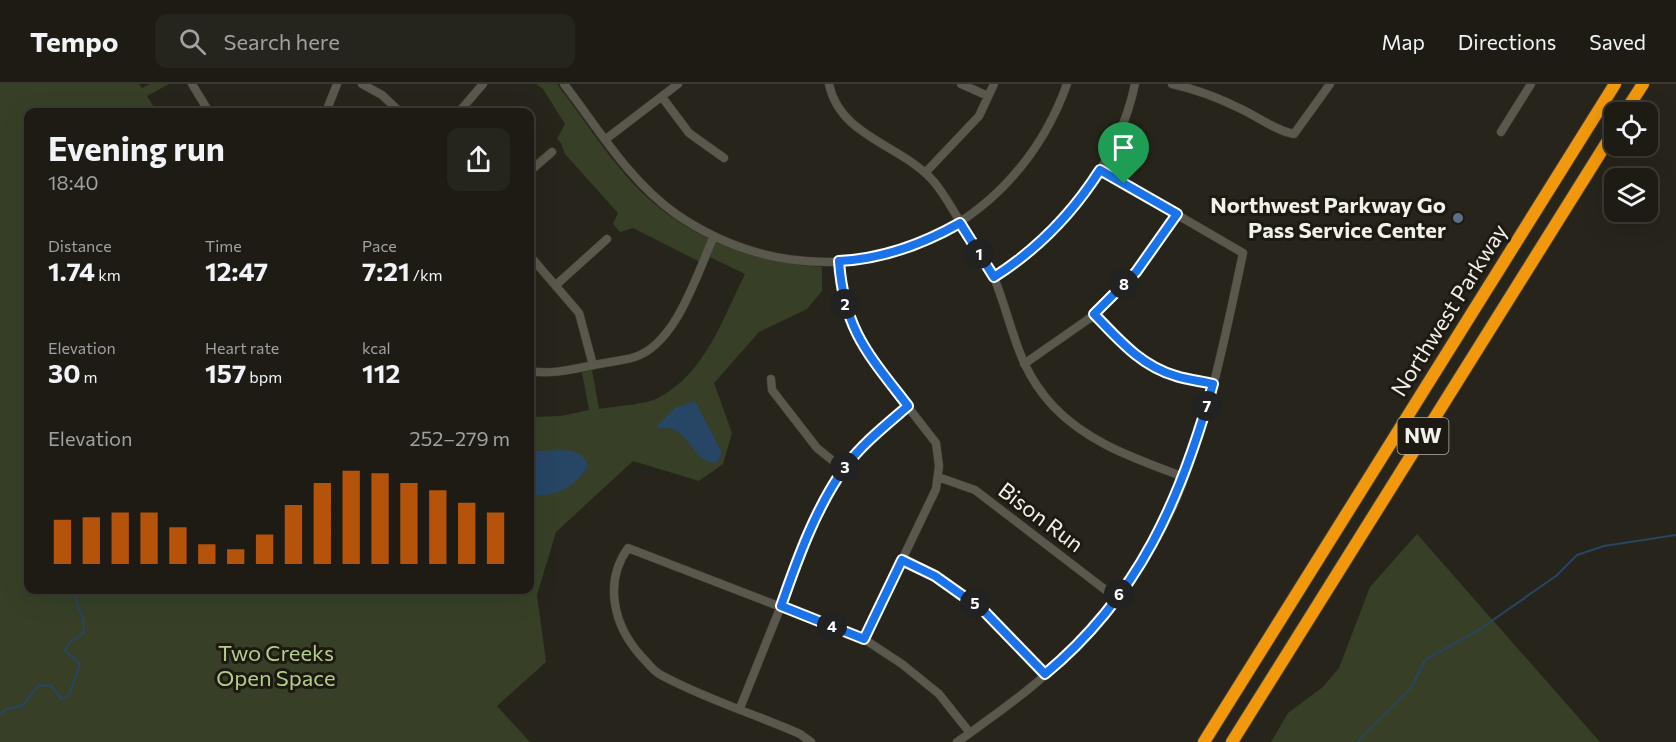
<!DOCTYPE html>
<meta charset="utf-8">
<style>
body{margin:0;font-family:Commissioner,sans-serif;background:#25241d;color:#f1f3f6;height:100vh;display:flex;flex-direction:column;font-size:22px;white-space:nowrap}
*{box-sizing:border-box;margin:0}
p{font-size:20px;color:#a0a1a0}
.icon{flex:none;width:33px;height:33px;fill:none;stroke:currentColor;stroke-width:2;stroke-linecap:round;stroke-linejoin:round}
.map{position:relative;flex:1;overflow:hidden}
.side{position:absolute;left:24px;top:24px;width:510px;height:486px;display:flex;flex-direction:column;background:#1d1b14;border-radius:12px;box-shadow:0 6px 24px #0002,0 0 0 2px #3b3934}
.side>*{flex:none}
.fabs{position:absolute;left:1604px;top:18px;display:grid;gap:12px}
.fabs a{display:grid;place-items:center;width:54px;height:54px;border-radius:12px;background:#1d1b14;box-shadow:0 6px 24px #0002,0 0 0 2px #3b3934;font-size:30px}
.pin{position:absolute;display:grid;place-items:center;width:51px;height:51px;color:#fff;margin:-62px -26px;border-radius:50% 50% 50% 0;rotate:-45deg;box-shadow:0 0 6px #0007}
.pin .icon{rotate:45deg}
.km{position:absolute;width:30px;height:30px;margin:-15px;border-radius:50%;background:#222;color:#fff;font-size:16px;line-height:30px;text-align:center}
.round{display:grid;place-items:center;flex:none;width:63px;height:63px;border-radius:12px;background:#25241d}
.summary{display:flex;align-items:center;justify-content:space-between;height:102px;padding:0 24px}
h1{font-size:33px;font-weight:700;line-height:45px}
.metrics{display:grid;grid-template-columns:repeat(3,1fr);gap:9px;height:102px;padding:6px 24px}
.metrics div{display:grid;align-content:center}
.metrics b{font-size:26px;font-weight:700}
.metrics small{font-size:16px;font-weight:400}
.metrics p{font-size:16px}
.chart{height:168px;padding:12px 24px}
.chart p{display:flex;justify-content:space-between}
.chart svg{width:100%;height:108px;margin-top:6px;stroke:#b45309;stroke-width:6}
header{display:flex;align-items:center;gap:36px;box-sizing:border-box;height:84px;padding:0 30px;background:#1d1b14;border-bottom:2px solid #3b3934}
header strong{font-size:28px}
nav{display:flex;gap:33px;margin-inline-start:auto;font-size:21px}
.search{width:420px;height:54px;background:#25241d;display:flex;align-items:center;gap:15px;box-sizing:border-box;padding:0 21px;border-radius:12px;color:#a0a1a0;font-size:22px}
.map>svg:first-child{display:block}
</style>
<header>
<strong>Tempo</strong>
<div class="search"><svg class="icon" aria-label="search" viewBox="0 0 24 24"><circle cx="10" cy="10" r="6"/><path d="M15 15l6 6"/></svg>Search here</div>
<nav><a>Map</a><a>Directions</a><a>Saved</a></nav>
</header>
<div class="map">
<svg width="1676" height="658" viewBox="0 0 1676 658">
<rect width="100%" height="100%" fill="#27241b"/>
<!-- green -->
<path fill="#374027" d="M0,0h139l3,4 8,-4h19l-22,12 10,16h-129v478h502v-173l31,-1 28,-6 -7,-38 10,-2 7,39c16,-3 46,-4 59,-11 47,-24 65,-80 87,-124l-35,-17 -4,8 -73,-37 -13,4 -7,-8 5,-11 -53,-59 -4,-11 -4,-4 8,-15 -22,-35 -7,-5h21c24,31 46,66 72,95 49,55 120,84 193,88v24l-15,18 -48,23 -45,51 18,50 -9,31 -24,17 -66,-20 -77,71 -19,63 9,67 -49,44 33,36h-530z
M1417,450l183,208h-329l17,-29 35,-26 16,-19 31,-81z"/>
<!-- water -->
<path fill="#274564" d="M695,317l25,48 2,5 -6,9c-25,0 -29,-42 -56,-34l-3,-3 18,-18z
M530,366c22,4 49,-8 58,15 -11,22 -34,33 -58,30z"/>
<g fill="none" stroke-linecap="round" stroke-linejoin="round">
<!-- stream -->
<path stroke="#274564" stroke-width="2" d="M0,631l6,-6 16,-3 17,-21 12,1 11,13 7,-4 11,-31 -15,-13 4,-8 15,-10 -1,-14 -10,-27 5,-2
M1357,658l54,-54 14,-28 55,-31 76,-53 21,-21 27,-9 72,-11"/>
<!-- minor casing -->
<g stroke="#423f38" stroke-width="9">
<path id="minor" d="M192,0l17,28
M362,0l20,11 18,17
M564,0c34,44 65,97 112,130 147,101 332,35 391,-130
M829,0c11,54 75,61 106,99 15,19 26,42 39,62 7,11 16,23 21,35 19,48 21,86 58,126 36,38 84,53 131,71
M961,0l27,12
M1172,0c23,5 45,13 67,24 18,8 35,22 55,26l36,-50
M662,13l27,36 35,25
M326,28l11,-28
M459,28l24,-28
M1501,48l30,-48
M606,55l72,-55
M530,87l22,-19
M925,89l54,-57 15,-32
M530,172l49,57 14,52
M839,177l2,31 17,46 11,19 67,86 3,23 -3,23 -72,150
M994,193c68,-43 124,-113 141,-193
M556,201l51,-46
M1094,230c17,18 34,39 55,52 20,11 43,12 64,18
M1024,280l66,-46 46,-46 41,-57
M530,287c21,4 43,-2 64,-6 13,-3 28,-4 41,-8 42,-14 62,-84 79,-121
M771,295l1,11 45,58 26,21
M938,393l37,13 141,108
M902,476l33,16 48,34 62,64
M740,624l75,-187 28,-52 18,-21 47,-42
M970,649c31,-23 65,-46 92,-74 44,-45 86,-97 112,-155 34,-80 51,-166 69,-251l-143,-83
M811,658l-11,-8c-45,-20 -95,-35 -139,-59 -8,-4 -14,-13 -20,-19 -27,-30 -38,-73 -13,-108l236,91 38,25 37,30 31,39 -13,9"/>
</g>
<!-- highway casing -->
<g stroke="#423f38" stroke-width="14">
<path id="highway" d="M1625,28l18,-28
M1204,658l411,-658
M1232,658l382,-611"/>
</g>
<!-- minor -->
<use href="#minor" stroke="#5a574d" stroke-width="8"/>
<!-- highway -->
<use href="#highway" stroke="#f1980c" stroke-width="12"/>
</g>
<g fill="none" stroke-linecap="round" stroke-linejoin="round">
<!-- route casing -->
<g stroke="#fff" stroke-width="12">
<path id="route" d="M1100,86l77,44 -41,58 -42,42c25,26 47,52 82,62 12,4 25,5 37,8 -32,115 -74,212 -168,290l-62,-64 -48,-34 -33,-16 -38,79 -83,-33c16,-46 35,-99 64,-139 17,-23 41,-42 63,-61 -40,-52 -64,-76 -69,-145 43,-2 84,-17 121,-38l34,54c44,-28 78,-63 106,-107z"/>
</g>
<!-- route -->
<use href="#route" stroke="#1a73e8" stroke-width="8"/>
</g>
<!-- markers -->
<circle fill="#5c6f8a" stroke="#1d1a12" stroke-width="2" cx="1458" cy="134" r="6"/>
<g text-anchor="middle" stroke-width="6" stroke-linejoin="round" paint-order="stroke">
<!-- shield labels -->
<rect fill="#1d1a12" stroke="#b2b0aa" stroke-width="1.5" x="1397.5" y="334" width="51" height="36" rx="4.5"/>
<g font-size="21" font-weight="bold" fill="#f2f0eb">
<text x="1423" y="359">NW</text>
</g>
<!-- poi labels -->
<g font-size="22" font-weight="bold" fill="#f2f0eb" stroke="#1d1a12" text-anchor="end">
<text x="1446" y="129">Northwest Parkway Go<tspan x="1446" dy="25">Pass Service Center</tspan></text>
</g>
<!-- street labels -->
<g font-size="22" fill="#f2f0eb" stroke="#1d1a12">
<text transform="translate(1449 226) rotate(-58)" y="8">Northwest Parkway</text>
<text transform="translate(1041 433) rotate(37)" y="8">Bison Run</text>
</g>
<!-- park labels -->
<g font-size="22" fill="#b3cd8a" stroke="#1d1a12">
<text x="276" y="577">Two Creeks<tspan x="276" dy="25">Open Space</tspan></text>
</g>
</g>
</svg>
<div class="fabs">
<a><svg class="icon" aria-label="locate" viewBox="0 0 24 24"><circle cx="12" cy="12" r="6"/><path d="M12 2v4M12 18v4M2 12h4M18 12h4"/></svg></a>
<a><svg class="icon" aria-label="layers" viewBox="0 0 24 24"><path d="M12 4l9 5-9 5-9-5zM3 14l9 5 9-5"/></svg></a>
</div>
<div class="pin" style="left:1124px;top:100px;background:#1e9e55"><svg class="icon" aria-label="arrive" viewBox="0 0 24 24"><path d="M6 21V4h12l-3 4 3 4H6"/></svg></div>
<b class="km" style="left:979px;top:170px">1</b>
<b class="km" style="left:845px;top:220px">2</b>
<b class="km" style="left:845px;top:383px">3</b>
<b class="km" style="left:832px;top:542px">4</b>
<b class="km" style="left:975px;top:519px">5</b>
<b class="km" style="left:1119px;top:510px">6</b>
<b class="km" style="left:1207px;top:322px">7</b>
<b class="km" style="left:1124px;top:200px">8</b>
<section class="side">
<div class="summary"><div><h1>Evening run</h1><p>18:40</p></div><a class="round"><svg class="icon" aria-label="share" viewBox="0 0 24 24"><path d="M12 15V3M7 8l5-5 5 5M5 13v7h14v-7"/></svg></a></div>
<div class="metrics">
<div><p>Distance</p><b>1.74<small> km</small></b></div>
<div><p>Time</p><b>12:47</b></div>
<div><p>Pace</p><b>7:21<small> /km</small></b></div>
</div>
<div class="metrics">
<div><p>Elevation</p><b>30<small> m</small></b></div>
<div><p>Heart rate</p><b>157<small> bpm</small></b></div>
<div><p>kcal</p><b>112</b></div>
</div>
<div class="chart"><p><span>Elevation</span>252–279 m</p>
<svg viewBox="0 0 160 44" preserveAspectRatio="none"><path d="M5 44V26M15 44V25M25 44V23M35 44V23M45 44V29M55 44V36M65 44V38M75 44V32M85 44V20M95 44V11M105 44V6M115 44V7M125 44V11M135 44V14M145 44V19M155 44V23"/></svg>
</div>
</section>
</div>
